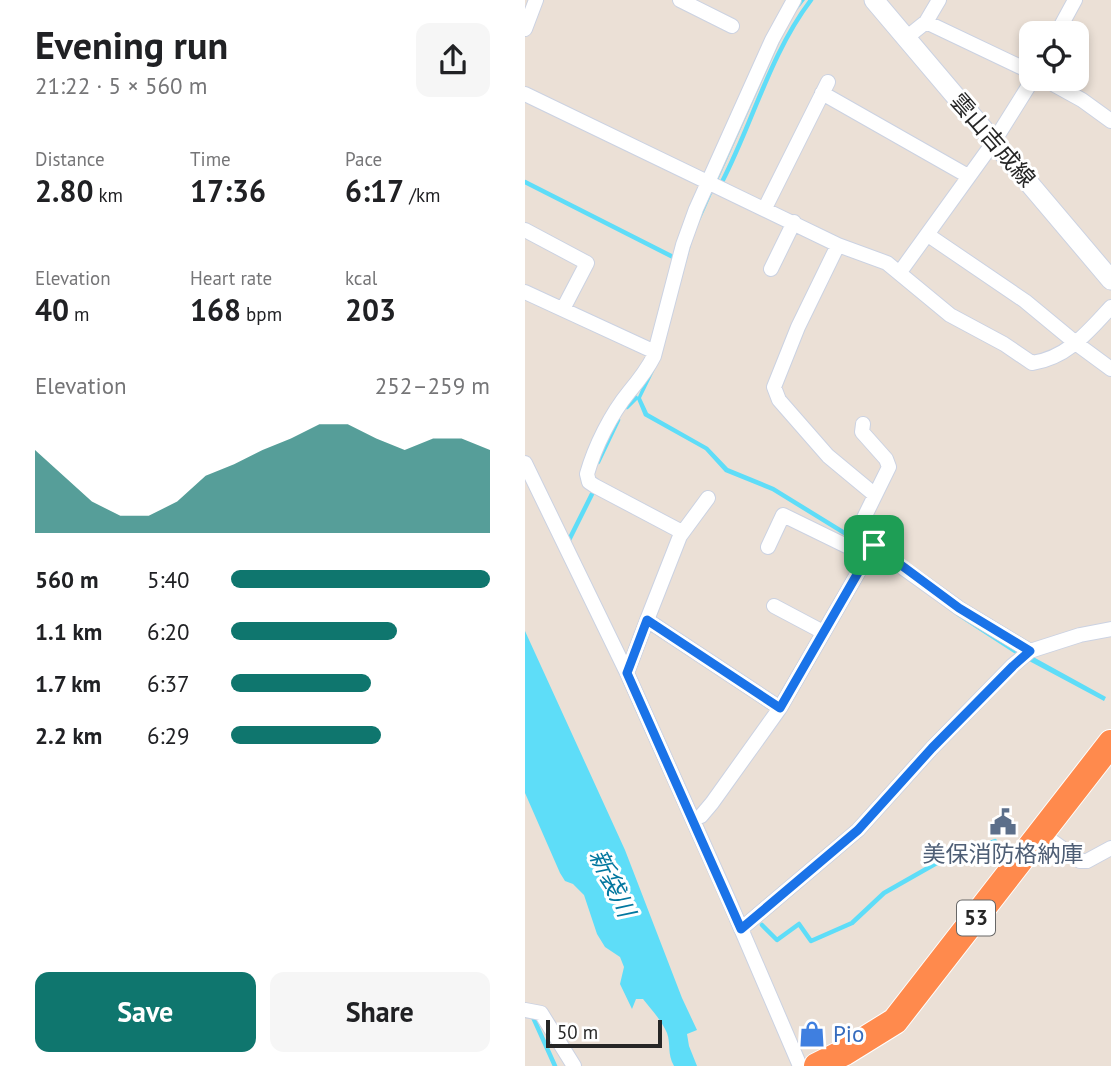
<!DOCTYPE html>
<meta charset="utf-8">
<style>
body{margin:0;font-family:"PT Sans","Noto Sans JP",sans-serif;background:#f6f6f6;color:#202124;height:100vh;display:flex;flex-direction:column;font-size:26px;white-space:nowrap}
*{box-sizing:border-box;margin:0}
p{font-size:23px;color:#757577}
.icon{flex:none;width:38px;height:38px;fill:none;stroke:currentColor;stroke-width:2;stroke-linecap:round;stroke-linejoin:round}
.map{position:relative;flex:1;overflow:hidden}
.drawer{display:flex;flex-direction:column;background:#fff;width:525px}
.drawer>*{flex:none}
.controls{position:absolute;left:494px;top:21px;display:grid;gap:14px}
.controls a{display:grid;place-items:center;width:70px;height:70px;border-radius:14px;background:#fff;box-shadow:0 4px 10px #0003;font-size:35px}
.scale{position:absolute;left:21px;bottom:18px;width:116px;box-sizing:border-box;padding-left:7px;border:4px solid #262626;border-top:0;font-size:19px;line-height:24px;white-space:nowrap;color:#262626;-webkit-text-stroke:5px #fff;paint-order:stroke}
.pin{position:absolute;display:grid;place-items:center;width:60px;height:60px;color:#fff;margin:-30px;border-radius:14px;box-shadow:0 4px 10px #0006}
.round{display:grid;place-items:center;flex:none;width:74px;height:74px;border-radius:14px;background:#f6f6f6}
.overview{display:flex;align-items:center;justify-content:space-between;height:119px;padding:0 35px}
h1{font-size:38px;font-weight:700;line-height:52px}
.metrics{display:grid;grid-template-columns:repeat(3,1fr);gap:10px;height:119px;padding:7px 35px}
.metrics div{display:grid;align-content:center}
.metrics b{font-size:30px;font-weight:700}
.metrics small{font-size:19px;font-weight:400}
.metrics p{font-size:19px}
.chart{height:196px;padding:14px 35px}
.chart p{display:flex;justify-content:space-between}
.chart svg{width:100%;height:126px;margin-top:7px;fill:#0f766e;opacity:.7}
.cta{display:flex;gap:14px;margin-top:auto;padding:14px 35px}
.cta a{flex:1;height:80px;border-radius:14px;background:#0f766e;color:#fff;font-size:28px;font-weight:700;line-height:80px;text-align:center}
.cta a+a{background:#f6f6f6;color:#202124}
ul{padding:0 35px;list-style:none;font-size:23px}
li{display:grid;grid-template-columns:112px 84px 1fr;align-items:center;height:52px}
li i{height:18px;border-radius:9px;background:#0f766e}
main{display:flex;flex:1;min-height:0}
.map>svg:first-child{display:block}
</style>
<main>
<section class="drawer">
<div class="overview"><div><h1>Evening run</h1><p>21:22 · 5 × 560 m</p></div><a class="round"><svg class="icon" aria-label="share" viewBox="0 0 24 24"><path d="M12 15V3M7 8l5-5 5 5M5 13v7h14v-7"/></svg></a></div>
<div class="metrics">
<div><p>Distance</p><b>2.80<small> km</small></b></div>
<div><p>Time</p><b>17:36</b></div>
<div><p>Pace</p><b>6:17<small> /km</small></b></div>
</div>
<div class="metrics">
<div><p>Elevation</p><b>40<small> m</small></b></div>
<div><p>Heart rate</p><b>168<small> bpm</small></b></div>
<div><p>kcal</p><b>203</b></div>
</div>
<div class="chart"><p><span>Elevation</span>252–259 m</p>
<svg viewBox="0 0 160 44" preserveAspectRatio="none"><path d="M0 44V15L10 24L20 33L30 38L40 38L50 33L60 24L70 20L80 15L90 11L100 6L110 6L120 11L130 15L140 11L150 11L160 15V44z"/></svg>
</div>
<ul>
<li><b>560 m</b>5:40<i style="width:100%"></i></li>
<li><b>1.1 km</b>6:20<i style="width:64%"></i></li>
<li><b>1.7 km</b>6:37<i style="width:54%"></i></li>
<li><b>2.2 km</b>6:29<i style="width:58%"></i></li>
</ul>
<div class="cta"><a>Save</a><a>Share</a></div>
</section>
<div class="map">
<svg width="586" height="1066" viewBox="0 0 586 1066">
<rect width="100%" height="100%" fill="#ebe0d6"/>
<!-- water -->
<path fill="#5eddf8" d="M274,0h6l-11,14 -14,27 -86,193 -35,127 -18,37 7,15 60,34 20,21 46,19 78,48 -2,4 -78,-48 -47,-19 -20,-22 -61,-34 -7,-17 17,-39 28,-101 61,-146z
M366,567l126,81 89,49 -2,4 -90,-48 -57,-37z
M0,631l100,219 57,148 15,32 -10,4 2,12 8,20h-23c-7,-12 -3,-22 -7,-33 -5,-12 -16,-24 -24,-34h-7l-4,10 -12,-25 4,-17 -4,-10 -15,-10 -8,-13 -13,-39 -11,-11 -8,-3 -5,-8 -35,-80z"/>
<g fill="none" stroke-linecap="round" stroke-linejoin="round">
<!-- stream -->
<path stroke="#5eddf8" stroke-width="4.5" d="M0,182l152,77
M197,182c31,-60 48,-128 89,-182
M102,407l9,-9
M73,462l20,-42
M44,540l25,-50
M237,925l15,15 22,-16 12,17 41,-18 32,-30 51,-29 60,-23
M7,1015l23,51"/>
<!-- street casing -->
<g stroke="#cbd2e2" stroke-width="16">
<path id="street" d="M155,0l52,26
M401,22l13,-22
M0,29l11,-29
M532,33l18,-33
M381,38l20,-16 105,50
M519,79l38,21 29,21
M297,93l146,83
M0,94l313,151 49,18 63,52 54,29 28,19c35,-5 56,-31 79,-56
M240,208l63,-126
M0,230l62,33 -24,46
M403,235l97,66 52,43 34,25
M313,245l-40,82 -24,60 5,13 49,56 47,39
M246,269l23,-47
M375,272l93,-129 40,-64
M0,292l130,60
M338,424l-1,8 24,27 3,8 -33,67 103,74 71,43
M0,463l102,210 103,230 70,163
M157,532l-87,-46 -6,-4 -2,-8c8,-28 24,-60 42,-82 10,-12 18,-22 25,-36l29,-111 13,-36 76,-169 22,-40
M243,547l15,-32 84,41
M249,606l49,26
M122,620l33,-84 28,-38
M102,673l20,-53 133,88 94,-163
M168,819l8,-3 11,-13 68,-95
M517,834l38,27h7l24,-13
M216,929l117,-99 74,-82 80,-82 18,-15 50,-16 31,-6
M0,1010l16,3 33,53"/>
</g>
<!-- secondary casing -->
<g stroke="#cbd2e2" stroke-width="21">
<path id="secondary" d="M349,0l237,280"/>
</g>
<!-- highway casing -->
<g stroke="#fff" stroke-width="28">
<path id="highway" d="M292,1066l28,-14 50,-31 216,-278"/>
</g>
<!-- street -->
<use href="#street" stroke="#fff" stroke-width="14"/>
<!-- secondary -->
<use href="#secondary" stroke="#fff" stroke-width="19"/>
<!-- highway -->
<use href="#highway" stroke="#ff8a4d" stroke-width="26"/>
</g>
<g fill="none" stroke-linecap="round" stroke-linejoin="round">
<!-- route casing -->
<g stroke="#fff" stroke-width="14">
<path id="route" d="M349,545l85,63 71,43 -17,15 -81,82 -74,82 -117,99 -114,-256 20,-53 133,88z"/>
</g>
<!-- route -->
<use href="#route" stroke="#1a73e8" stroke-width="9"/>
</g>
<!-- icons -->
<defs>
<g id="civic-bare" transform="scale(2.1)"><path d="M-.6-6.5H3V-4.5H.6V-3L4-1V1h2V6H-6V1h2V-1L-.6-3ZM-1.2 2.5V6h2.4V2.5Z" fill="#5c6f8a" stroke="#fff" stroke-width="2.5" paint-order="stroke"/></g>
<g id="shop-bare" transform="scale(2.1)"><path d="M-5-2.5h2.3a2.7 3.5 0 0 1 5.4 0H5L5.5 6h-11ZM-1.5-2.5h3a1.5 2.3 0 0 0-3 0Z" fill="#3f7fe0" stroke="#fff" stroke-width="2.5" paint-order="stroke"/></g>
</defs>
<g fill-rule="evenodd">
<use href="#civic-bare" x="478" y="822"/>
<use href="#shop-bare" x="287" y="1034"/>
</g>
<g text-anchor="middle" stroke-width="6" stroke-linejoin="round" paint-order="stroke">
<!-- shield labels -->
<rect fill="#fff" stroke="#676767" stroke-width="2" x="432" y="900.5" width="38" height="35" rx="5"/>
<g font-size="21" font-weight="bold" fill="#262626">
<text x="451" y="925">53</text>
</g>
<!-- street labels -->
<g font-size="23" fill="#262626" stroke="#fff">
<text transform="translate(468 140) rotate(49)" y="8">雲山吉成線</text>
</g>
<!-- service labels -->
<g font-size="23" fill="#4e5e75" stroke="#fff">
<text x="478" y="862">美保消防格納庫</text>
</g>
<!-- shop labels -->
<g font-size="23" fill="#366cbe" stroke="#fff" text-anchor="start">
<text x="308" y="1042">Pio</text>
</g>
<!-- water labels -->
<g font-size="24" font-style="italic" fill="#02779f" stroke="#fff">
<text transform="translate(87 883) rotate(64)" y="8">新袋川</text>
</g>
</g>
</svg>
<div class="controls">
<a><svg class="icon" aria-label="locate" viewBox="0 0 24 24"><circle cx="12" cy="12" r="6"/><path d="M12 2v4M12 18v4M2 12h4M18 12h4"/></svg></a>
</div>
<div class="scale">50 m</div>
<div class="pin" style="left:349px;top:545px;background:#1e9e55"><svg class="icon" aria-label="arrive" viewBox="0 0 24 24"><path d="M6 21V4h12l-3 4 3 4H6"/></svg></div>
</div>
</main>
